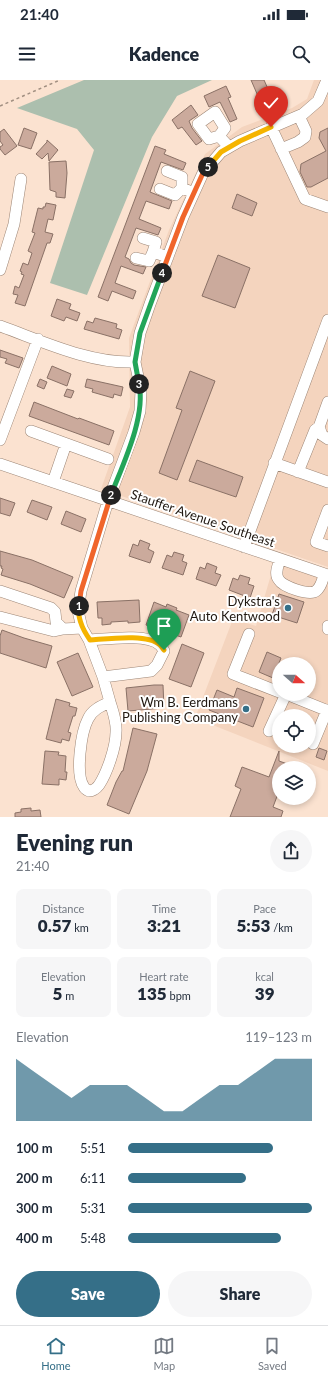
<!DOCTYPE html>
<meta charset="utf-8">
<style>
body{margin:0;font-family:Lato,sans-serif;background:#f6f6f7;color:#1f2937;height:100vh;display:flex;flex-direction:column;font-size:15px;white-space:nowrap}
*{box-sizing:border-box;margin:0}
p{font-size:13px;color:#747a83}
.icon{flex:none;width:22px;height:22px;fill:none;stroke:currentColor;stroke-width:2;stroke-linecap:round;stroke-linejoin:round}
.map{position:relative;height:737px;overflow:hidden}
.drawer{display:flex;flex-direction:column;background:#fff;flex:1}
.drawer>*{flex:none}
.needle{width:26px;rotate:111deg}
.buttons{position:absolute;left:272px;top:577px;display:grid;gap:8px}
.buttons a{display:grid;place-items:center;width:44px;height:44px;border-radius:50%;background:#fff;box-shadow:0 2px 6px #0003;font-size:20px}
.pin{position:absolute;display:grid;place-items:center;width:34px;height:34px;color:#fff;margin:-41px -17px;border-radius:50% 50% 50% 0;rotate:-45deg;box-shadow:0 0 4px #0007}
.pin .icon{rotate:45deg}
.km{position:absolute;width:20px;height:20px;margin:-10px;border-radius:50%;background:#222;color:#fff;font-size:11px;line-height:20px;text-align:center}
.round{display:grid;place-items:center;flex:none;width:42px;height:42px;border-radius:21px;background:#f6f6f7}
.headline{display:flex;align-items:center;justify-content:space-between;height:68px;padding:0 16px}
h1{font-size:22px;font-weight:800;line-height:30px}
.stats{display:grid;grid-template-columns:repeat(3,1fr);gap:6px;height:68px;padding:4px 16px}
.stats div{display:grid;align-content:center;border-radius:8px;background:#f6f6f7;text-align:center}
.stats b{font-size:17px;font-weight:800}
.stats small{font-size:11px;font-weight:400}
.stats p{font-size:11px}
.chart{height:112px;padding:8px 16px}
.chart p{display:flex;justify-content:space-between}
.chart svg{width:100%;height:72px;margin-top:4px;fill:#356f88;opacity:.7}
.cta{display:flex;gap:8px;margin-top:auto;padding:8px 16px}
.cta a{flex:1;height:46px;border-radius:24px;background:#356f88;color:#fff;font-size:16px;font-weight:800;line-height:46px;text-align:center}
.cta a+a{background:#f6f6f7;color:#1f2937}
ul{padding:0 16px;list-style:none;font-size:13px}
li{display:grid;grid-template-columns:64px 48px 1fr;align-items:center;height:30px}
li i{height:10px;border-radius:5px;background:#356f88}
.status{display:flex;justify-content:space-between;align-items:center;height:28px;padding:0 20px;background:#fff;direction:ltr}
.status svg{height:11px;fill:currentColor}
header{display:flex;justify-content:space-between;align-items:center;height:52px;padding:0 16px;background:#fff;font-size:18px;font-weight:800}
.menu{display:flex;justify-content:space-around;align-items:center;height:56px;border-top:1px solid #e0e1e3;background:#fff;font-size:11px;color:#747a83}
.menu a{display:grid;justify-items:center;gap:2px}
.menu .current{color:#356f88}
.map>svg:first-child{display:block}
</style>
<div class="status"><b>21:40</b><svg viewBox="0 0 49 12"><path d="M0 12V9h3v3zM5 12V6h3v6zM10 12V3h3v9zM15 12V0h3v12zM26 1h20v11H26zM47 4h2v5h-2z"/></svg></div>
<header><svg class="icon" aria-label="menu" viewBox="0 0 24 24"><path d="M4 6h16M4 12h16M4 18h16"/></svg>Kadence<svg class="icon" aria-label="search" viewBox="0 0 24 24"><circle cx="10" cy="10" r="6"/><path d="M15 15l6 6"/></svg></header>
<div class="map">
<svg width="328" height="737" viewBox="0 0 328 737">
<rect width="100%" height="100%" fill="#fbe2d0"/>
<!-- built -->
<path fill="#f4d4be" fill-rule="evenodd" d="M314,0h14v487l-227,-78 29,-82 -1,-69 40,-108 36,-76 37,-27 50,-19 15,-9z
M275,481l53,20v190l-133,-53 38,-99 23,7zM279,584h30v30h-30zM279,636h30v30h-30z"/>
<!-- green -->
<path fill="#acbfae" d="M84,0h128l-35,16 -25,41 -65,158 -37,-12 44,-133 -17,-21 -60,-21z"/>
<!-- building -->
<path fill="#cbaa9c" stroke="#8a7166" d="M251,0h13l8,18 -11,5z
M226,6l5,11 -3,1 9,21 -7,3 -10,-20 -11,5 -5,-11z
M191,25l7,10 -9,6 3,7 10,13 -6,4 -14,-18 -4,2 -6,-9z
M24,48l13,5 -6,16 -13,-4z
M328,48v50l-17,9h-4l-7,-15 1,-8 25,-13 -7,-13 1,-6z
M4,49l13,17 -12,9 -5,-6v-2l3,-2 -3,-4v-9z
M47,60l11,10 -9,11 -1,-8 -6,6 -6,-5 11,-12z
M155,66l11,4 -2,4 22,9 -3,7 -22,-8 -11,30 22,9 -3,8 -23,-8 -7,18 22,9 -3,7 -22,-7 -11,29 4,2 2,4 3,2 12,2 -3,7 -22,-8 -6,17 21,8 -3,8 -21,-8 -4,10 -10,-4z
M66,81l1,12 -2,25 -9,-1v-5l-6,-2 -1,-28z
M237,114l20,9 -5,13 -20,-8z
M46,123l10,2 -3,15 -5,-1 -3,13 8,2 -3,9h-3l-22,63 -10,-3 3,-8 -5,-1 2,-8 4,2 5,-13 -3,-1 1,-2 -2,-1 3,-8 5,2 4,-12 -4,-2 7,-18 -3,-1 6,-24 5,1v-2h2z
M218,175l32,13 -15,40 -33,-12z
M57,219l14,5 -2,5 11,4 -3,8 -11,-4 -2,4 -13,-5z
M95,238l22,6 -1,4 6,2 -3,9 -35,-10 3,-8 6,2z
M0,270l23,8 -4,10 -14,-5 2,-4 -7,-2z
M52,286l19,8 -4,12 -20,-8z
M190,291l25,10 -38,99 -18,-7 23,-63 -6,-2z
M40,299l7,3 -3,7 -7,-3z
M87,299l36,8 -2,9 -7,-2 -1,4 -21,-6 1,-3 -8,-2z
M67,309l7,2 -3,7 -7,-2z
M34,322l44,17 1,-1 35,13 -5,14 -80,-29z
M197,380l46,17 -7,20 -47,-16z
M0,418l15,5 -5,13 -10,-3z
M32,420l20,7 -5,13 -20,-8z
M66,431l20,8 -5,13 -20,-8z
M140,460l10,4 -2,5 6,3 -4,11 -21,-7 4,-12 5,2z
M0,471l32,9 41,17 -9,21 -34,-14 -29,-9 2,-6 -2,-1 1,-2h-2z
M174,472l10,3 -2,6 5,2 -4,12 -21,-7 5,-13 5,2z
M207,483l10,4 -2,6 6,2 -5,11 -20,-7 4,-12 5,2z
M240,495l10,3 -2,6 6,2 -4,12 -21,-8 4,-12 5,2z
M279,514l25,8 -7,21 -25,-8z
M139,520l1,22 -12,1v-2l-17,1v2l-9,1v-7h-4l-1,-16z
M154,522l12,5 1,-3 10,4 -1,2 13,5 -8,22 -35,-12z
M2,550l22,8 28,8 -6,22 -46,-15v-17z
M182,564l22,9 -13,34 -22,-8z
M267,572l14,6 -8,20 -14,-6z
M78,573l15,34 -21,9 -15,-34z
M154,605h9l1,23 -36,3 -2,-23z
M237,608l27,10 -11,29 -44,-17 8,-20 17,7z
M56,619l14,4 -1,3 8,2 -2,8h-2l-5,16 3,1 -2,8 -7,-2 -1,4 -15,-4z
M133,648l24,6 -10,37 -18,43 -22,-9 9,-23 6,-11h1z
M319,668l8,3 -3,9 -8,-3z
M45,671l14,1 -1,3 8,1 -1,16h2l-1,8 -7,-1v6l-17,-1z
M279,671v10l17,6 -17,1v23l-6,16 10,4 -2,6h-51l11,-28 -6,-3 7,-19 27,10z
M31,728v3l9,-1 1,7h-26v-4l6,-1v-3z"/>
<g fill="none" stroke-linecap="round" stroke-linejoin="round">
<!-- minor casing -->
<g stroke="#9d8676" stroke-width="12">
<path id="minor" d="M271,47l34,72 23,8
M219,56l-10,3 -11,-15 17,-12 10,16 -6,8 10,11
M281,69l17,-7 7,-5 1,-6 -7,-15
M167,91l15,6v11l12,5
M160,109l15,6 7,-7
M143,158l13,4 -3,10 15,5
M136,178l13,3 4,-9
M0,190l14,-46 7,-45
M0,246c42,15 90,38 135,36
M319,347l3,8 6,4
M31,351l77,28
M0,360l38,-101
M274,383l54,19
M0,384l328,111
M298,392l17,-42 4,-3 9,-25
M53,402l13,-38
M328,430l-12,32 12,4
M244,467l84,-227
M280,479c-2,7 -6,15 -1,21 4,7 31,16 37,11 5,-4 7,-12 8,-17
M0,511l51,17 4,4 1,10 7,7
M0,537l54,14 9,-2 19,-1
M328,546v3
M249,554l-16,40 46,18
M89,560c17,-1 59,-7 71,5 2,2 3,4 4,6l-7,14 -6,6 -48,6
M110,622l-7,-25 -14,-37 -7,-12 -4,-17 3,-20 27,-90 26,-69 6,-21 1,-20 -6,-29 5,-29 10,-29 33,-87 20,-44 18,-21 19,-11 63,-27 15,-13 9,-21
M110,622c3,10 7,20 6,30 0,15 -9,41 -17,53 -3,4 -6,6 -10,6 -2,-1 -4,-2 -5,-4 -9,-12 -3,-55 4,-68 4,-9 13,-13 22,-17z
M269,651l17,-37 42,17
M313,664l14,-34"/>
</g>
<!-- path -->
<path stroke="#a18f81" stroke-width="1.5" stroke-dasharray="3 3" stroke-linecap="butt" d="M0,26l60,-26"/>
<!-- minor -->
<use href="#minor" stroke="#fff" stroke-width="11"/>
</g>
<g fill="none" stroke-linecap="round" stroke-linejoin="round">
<!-- split-1 casing -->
<g stroke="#fff" stroke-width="8">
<path id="split-1" d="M79,526c-2,12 4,24 11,34 16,-1 58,-7 70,5 2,2 3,4 4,5"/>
</g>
<!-- split-2 casing -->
<g stroke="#fff" stroke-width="8">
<path id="split-2" d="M79,526l2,-15 30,-96"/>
</g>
<!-- split-3 casing -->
<g stroke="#fff" stroke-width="8">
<path id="split-3" d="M111,415c12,-31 35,-78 28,-111"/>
</g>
<!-- split-4 casing -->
<g stroke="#fff" stroke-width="8">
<path id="split-4" d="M139,304l-4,-22 5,-29 22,-60"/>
</g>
<!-- split-5 casing -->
<g stroke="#fff" stroke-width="8">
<path id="split-5" d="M162,193l21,-56 20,-44 5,-6"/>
</g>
<!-- split-6 casing -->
<g stroke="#fff" stroke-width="8">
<path id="split-6" d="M208,87l13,-15 19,-11 31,-14"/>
</g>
<!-- split-1 -->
<use href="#split-1" stroke="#f5b400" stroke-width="5"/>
<!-- split-2 -->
<use href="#split-2" stroke="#f0652b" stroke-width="5"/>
<!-- split-3 -->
<use href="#split-3" stroke="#22a559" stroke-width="5"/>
<!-- split-4 -->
<use href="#split-4" stroke="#22a559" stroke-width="5"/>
<!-- split-5 -->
<use href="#split-5" stroke="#f0652b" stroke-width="5"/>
<!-- split-6 -->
<use href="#split-6" stroke="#f5b400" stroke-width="5"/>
</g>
<!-- markers -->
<g fill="#356f88" stroke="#fff" stroke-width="1.5">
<circle cx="288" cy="528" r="4"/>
<circle cx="246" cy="629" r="4"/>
</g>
<g text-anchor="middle" stroke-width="4" stroke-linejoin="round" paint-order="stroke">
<!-- street labels -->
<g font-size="13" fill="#201811" stroke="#fff">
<text transform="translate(203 438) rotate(19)" y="5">Stauffer Avenue Southeast</text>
</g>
<!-- poi labels -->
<g font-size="13" fill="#201811" stroke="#fff" text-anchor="end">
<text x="280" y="526">Dykstra's<tspan x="280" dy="15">Auto Kentwood</tspan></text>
<text x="238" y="627">Wm B. Eerdmans<tspan x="238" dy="15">Publishing Company</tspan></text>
</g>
</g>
</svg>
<div class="buttons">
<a><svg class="needle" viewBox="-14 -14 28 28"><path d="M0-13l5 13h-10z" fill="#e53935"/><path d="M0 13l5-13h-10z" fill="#747a83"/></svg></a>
<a><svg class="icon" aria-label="locate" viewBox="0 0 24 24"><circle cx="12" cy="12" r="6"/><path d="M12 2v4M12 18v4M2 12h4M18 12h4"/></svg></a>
<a><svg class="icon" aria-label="layers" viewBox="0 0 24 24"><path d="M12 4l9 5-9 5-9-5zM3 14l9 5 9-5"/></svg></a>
</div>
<div class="pin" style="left:164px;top:570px;background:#1e9e55"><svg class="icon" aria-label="arrive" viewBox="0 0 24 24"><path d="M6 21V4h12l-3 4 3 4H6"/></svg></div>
<div class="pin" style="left:271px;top:47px;background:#d93025"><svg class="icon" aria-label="check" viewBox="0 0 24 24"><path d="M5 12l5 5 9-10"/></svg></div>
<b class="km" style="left:79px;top:526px">1</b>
<b class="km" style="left:111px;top:415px">2</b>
<b class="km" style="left:139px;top:304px">3</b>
<b class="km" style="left:162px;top:193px">4</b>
<b class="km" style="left:208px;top:87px">5</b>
</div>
<section class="drawer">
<div class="headline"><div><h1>Evening run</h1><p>21:40</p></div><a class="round"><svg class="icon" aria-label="share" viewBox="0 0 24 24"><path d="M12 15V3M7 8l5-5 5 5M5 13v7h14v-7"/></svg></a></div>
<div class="stats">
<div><p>Distance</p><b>0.57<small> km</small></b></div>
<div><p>Time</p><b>3:21</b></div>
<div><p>Pace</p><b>5:53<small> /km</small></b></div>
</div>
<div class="stats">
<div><p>Elevation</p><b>5<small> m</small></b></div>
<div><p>Heart rate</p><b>135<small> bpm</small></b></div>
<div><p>kcal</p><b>39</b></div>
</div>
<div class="chart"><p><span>Elevation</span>119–123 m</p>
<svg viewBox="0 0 160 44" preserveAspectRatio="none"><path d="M0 44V6L10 14L20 22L30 30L40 22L50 22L60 22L70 30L80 38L90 38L100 30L110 22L120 22L130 14L140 6L150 6L160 6V44z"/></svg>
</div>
<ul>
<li><b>100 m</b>5:51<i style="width:79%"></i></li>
<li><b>200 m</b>6:11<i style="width:64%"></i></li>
<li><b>300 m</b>5:31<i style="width:100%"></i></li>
<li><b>400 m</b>5:48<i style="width:83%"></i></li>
</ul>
<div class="cta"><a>Save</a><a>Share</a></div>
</section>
<nav class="menu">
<a class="current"><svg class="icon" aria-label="home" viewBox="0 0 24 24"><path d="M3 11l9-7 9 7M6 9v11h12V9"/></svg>Home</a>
<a><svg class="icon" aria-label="map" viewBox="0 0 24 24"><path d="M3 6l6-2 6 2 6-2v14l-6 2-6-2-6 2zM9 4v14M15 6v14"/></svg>Map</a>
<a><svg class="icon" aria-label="saved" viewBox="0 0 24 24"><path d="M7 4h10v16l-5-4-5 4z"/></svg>Saved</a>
</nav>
